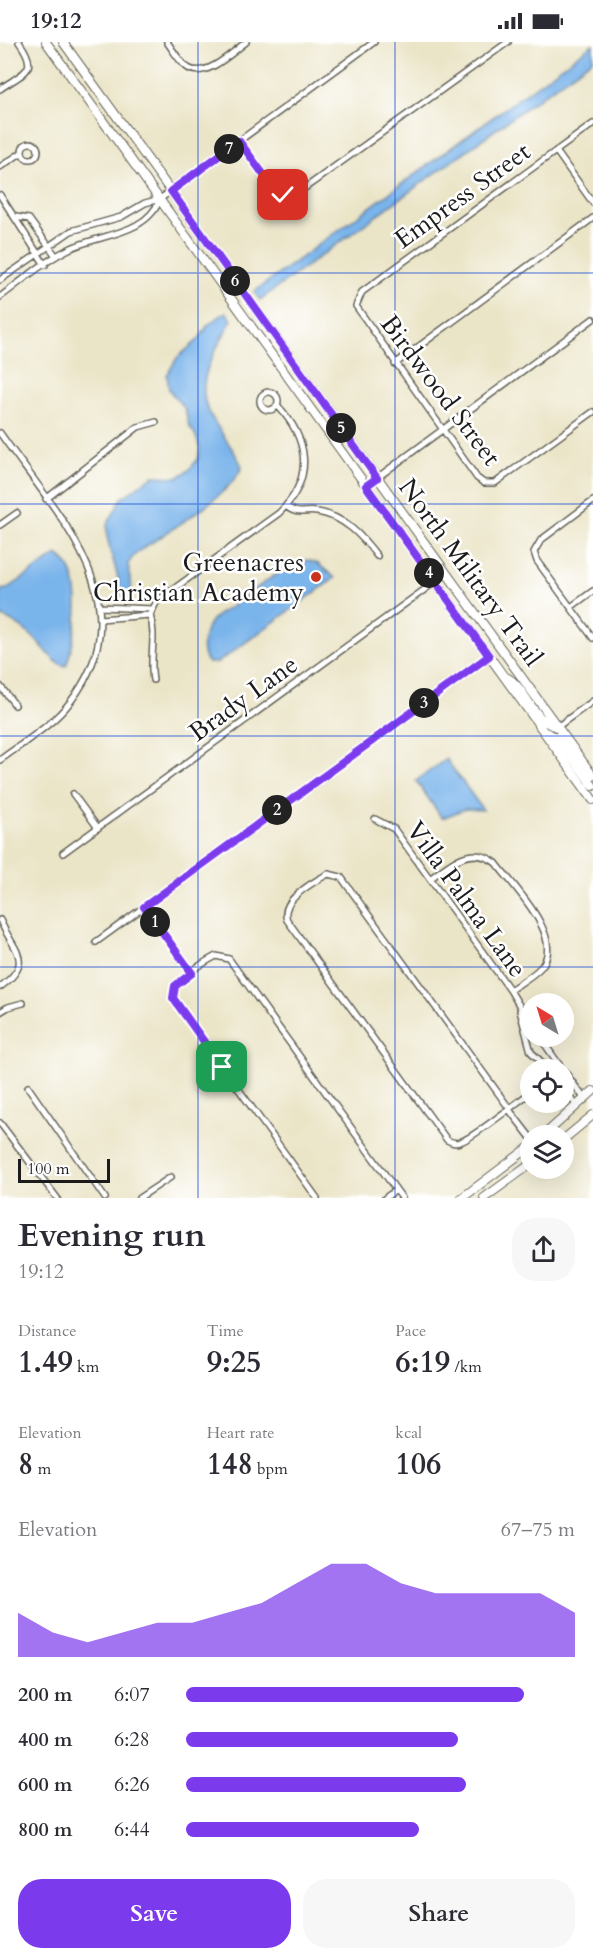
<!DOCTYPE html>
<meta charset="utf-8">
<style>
body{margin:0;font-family:Cardo,serif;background:#f7f7f7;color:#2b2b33;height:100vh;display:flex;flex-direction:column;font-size:22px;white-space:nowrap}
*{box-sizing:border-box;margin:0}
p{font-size:20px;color:#7c7c81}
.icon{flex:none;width:33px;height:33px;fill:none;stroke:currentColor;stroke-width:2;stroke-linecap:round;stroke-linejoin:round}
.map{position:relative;height:1156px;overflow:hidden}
.drawer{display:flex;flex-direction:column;background:#fff;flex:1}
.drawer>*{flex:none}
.needle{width:39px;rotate:322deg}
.controls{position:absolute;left:520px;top:951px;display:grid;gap:12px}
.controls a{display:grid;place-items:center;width:54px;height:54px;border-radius:50%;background:#fff;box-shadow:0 6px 24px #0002;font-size:30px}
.scale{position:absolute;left:18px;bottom:15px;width:92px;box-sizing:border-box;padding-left:6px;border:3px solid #1c1c1c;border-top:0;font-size:16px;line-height:21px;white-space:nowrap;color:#1c1c1c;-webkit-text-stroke:4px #fff;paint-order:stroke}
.pin{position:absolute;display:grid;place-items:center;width:51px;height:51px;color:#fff;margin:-26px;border-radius:12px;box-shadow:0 3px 9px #0006}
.km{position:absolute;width:30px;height:30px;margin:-15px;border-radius:50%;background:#222;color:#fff;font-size:16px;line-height:30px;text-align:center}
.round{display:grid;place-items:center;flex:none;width:63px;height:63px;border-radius:24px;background:#f7f7f7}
.summary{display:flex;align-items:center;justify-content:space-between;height:102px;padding:0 18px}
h1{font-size:33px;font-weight:700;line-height:45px}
.metrics{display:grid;grid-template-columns:repeat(3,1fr);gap:9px;height:102px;padding:6px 18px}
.metrics div{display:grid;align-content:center}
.metrics b{font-size:30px;font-weight:700}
.metrics small{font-size:16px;font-weight:400}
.metrics p{font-size:16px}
.chart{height:168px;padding:12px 18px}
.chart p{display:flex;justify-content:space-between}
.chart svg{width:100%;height:108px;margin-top:6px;fill:#7c3aed;opacity:.7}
.cta{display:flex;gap:12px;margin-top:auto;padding:12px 18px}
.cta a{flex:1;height:69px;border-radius:24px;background:#7c3aed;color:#fff;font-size:24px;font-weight:700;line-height:69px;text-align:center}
.cta a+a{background:#f7f7f7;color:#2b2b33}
ul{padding:0 18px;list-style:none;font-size:20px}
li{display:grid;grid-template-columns:96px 72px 1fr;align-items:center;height:45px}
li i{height:15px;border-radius:8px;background:#7c3aed}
.status{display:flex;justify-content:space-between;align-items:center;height:42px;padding:0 30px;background:#fff;direction:ltr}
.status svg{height:16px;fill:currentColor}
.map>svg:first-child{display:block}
</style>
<div class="status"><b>19:12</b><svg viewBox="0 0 49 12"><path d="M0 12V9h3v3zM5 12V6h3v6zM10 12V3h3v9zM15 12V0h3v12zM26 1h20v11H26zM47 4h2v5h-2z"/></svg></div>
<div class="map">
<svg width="593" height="1156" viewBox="0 0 593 1156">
<rect width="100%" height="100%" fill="#fff"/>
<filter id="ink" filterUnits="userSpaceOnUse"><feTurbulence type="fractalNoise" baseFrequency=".0167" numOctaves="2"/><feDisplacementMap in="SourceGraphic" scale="12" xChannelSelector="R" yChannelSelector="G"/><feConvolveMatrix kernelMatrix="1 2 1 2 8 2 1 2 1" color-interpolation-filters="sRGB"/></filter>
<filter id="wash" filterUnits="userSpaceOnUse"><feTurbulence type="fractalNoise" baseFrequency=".008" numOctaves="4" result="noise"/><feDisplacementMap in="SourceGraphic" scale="24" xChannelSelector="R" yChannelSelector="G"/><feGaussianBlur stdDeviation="1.35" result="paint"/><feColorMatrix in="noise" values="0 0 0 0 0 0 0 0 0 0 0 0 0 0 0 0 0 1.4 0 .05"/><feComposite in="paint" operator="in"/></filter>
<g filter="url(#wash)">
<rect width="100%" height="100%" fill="#ebe5c8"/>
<!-- water -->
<path fill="#79b4eb" stroke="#4a6884" stroke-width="1.5" d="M593,2v15l-333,241 -6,-8z
M226,270l6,8c-15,28 -40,62 -22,94 10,18 23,34 32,52 -7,24 -61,57 -83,72 -12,8 -24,13 -31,26l4,32h-14v-18l-11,-41v-12l15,-27 31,-22 25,1 10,-6 10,-12 2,-11 -5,-14 -6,-8 -4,-17 -16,-19 -2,-15 10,-17 22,-19 9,-14z
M57,513c31,18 19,84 9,111 -12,-2 -18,-14 -26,-22 -10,-11 -26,-23 -40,-28v-26l7,-1z
M307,518l10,3 18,15 -118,85h-9c-10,-10 -5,-32 4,-43 5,-6 16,-11 23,-16 23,-17 45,-35 72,-44z
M446,717l37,51 -18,-1 -23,9 -26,-37z"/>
</g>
<g filter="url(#ink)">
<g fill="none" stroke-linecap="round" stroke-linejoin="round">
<!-- street casing -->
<g stroke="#646258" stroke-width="8">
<path id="street" d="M167,0c6,8 13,21 21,26 18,11 45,-16 58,-26
M0,47c24,-17 40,-18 19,-47
M593,82l-231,168 -6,14 121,172 7,5h11l98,-71
M239,99l39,51 10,4 10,-3 210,-151
M22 109a8 8 0 1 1 16 0a8 8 0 1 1-16 0Z
M556,109l37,52
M0,125l21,-14
M0,153l45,70
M16,175l13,2 27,37
M0,238l71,-49 50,-14 24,-14 15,-4 214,-157
M0,255c22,-16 44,-36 69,-48 30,-15 78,-14 91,-50
M395,322l198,-146
M260 359a9 9 0 1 1 18 0a9 9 0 1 1-18 0Z
M0,391c56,81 147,169 71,268 -18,24 -47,41 -71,59
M366,444l227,-167
M46,457l92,-72 18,-5
M593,459l-52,39 -7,12 3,9 56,77
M286,464c11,10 19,4 31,6 27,4 45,24 60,44
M0,483l17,-12
M100,565l53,2
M571,565l22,-16
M150,573l7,-14 122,-88c36,-35 30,-74 -2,-108
M150,573c7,22 -1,43 3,65
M100,577l50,-4
M0,644l15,19
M557,685l36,-26
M73,752l25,34
M375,777l19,10 116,161 21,35
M63,811l383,-279
M430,837c21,-16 41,-35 66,-16 18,24 70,75 45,104 -8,9 -21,16 -31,23
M144,865l48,66
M0,878c13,31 36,41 0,67
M96,900l393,-286
M520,969l11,41 19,18
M0,970l8,-5 15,-4
M539,994l24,34
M564,1029l20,27
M28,1045l77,111
M564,1046l12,17
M531,1050c-15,11 -56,45 -71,50 -5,2 -9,0 -13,-2l-160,-220c-8,-19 26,-38 41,-46l13,3 168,231 2,4 20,26
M0,1081l57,75
M139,1156l32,-21
M317,1156l-144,-200c0,-18 28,-34 43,-42l13,3 173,239
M385,1156l11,-8"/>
</g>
<!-- secondary casing -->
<g stroke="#646258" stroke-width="10">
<path id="secondary" d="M46,0l547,758
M63,0l530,734
M504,634c23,10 27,45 53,51
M545,690l13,6 35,48
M543,1094l50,-45
M564,1097l29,-24
M462,1156l69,-52
M484,1156l47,-34"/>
</g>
<!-- street -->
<use href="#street" stroke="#fff" stroke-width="5"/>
<!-- secondary -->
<use href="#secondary" stroke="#fff" stroke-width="8"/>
</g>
</g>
<g fill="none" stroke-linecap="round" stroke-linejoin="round" filter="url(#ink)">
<!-- route casing -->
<g stroke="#fff" stroke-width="12">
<path id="route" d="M222,1025l-49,-69 2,-12 17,-13 -48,-66 345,-251 -123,-170 11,-8 -206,-287 68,-50 33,45 11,9"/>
</g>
<!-- route -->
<use href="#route" stroke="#7c3aed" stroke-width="8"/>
</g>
<!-- grid -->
<path fill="none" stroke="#1d4ed8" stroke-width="1.5" stroke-opacity="0.55" d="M198,0v1156M395,0v1156M0,231h593M0,462h593M0,694h593M0,925h593"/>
<!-- markers -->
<circle fill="#c8321e" stroke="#fff" stroke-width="2" cx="316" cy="535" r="6"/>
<g text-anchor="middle" stroke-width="5" stroke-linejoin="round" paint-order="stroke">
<!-- street labels -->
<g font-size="26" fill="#1c1c1c" stroke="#fff">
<text transform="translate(462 153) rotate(-36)" y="9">Empress Street</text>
<text transform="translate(441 348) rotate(53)" y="9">Birdwood Street</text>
<text transform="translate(471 530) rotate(54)" y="9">North Military Trail</text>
<text transform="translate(243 656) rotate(-36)" y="9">Brady Lane</text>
<text transform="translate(467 857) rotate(54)" y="9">Villa Palma Lane</text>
</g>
<!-- poi labels -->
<g font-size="26" fill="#1c1c1c" stroke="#fff" text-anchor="end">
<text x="304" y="529">Greenacres<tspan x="304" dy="30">Christian Academy</tspan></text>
</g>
</g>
</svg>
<div class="controls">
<a><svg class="needle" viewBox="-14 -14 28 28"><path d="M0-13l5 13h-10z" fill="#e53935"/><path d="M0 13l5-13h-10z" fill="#7c7c81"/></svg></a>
<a><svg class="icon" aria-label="locate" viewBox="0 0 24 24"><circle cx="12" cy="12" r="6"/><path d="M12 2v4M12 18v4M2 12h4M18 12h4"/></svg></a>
<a><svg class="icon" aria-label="layers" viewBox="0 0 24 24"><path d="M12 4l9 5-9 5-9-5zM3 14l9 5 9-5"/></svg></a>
</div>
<div class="scale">100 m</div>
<div class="pin" style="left:222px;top:1025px;background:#1e9e55"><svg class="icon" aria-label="arrive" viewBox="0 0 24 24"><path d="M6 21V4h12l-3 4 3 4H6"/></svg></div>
<div class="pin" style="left:283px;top:153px;background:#d93025"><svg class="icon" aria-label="check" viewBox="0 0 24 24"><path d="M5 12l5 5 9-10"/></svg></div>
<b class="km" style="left:155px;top:880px">1</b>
<b class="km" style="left:277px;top:768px">2</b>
<b class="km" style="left:424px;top:661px">3</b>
<b class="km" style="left:429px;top:531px">4</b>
<b class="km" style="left:341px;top:386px">5</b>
<b class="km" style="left:235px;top:239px">6</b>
<b class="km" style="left:229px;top:107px">7</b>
</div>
<section class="drawer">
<div class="summary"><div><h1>Evening run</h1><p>19:12</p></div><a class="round"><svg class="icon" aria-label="share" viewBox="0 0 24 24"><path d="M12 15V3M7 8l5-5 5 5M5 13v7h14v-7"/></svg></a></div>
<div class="metrics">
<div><p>Distance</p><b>1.49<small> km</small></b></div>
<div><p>Time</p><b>9:25</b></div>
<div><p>Pace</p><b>6:19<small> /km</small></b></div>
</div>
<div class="metrics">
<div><p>Elevation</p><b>8<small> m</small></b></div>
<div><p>Heart rate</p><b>148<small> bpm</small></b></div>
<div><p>kcal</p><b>106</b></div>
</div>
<div class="chart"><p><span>Elevation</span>67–75 m</p>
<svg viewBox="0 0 160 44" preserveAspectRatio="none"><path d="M0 44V26L10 34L20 38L30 34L40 30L50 30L60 26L70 22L80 14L90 6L100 6L110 14L120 18L130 18L140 18L150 18L160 26V44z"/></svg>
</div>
<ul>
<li><b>200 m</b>6:07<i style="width:87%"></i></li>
<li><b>400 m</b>6:28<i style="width:70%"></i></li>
<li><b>600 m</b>6:26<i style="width:72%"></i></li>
<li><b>800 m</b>6:44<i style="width:60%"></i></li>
</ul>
<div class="cta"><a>Save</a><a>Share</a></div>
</section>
